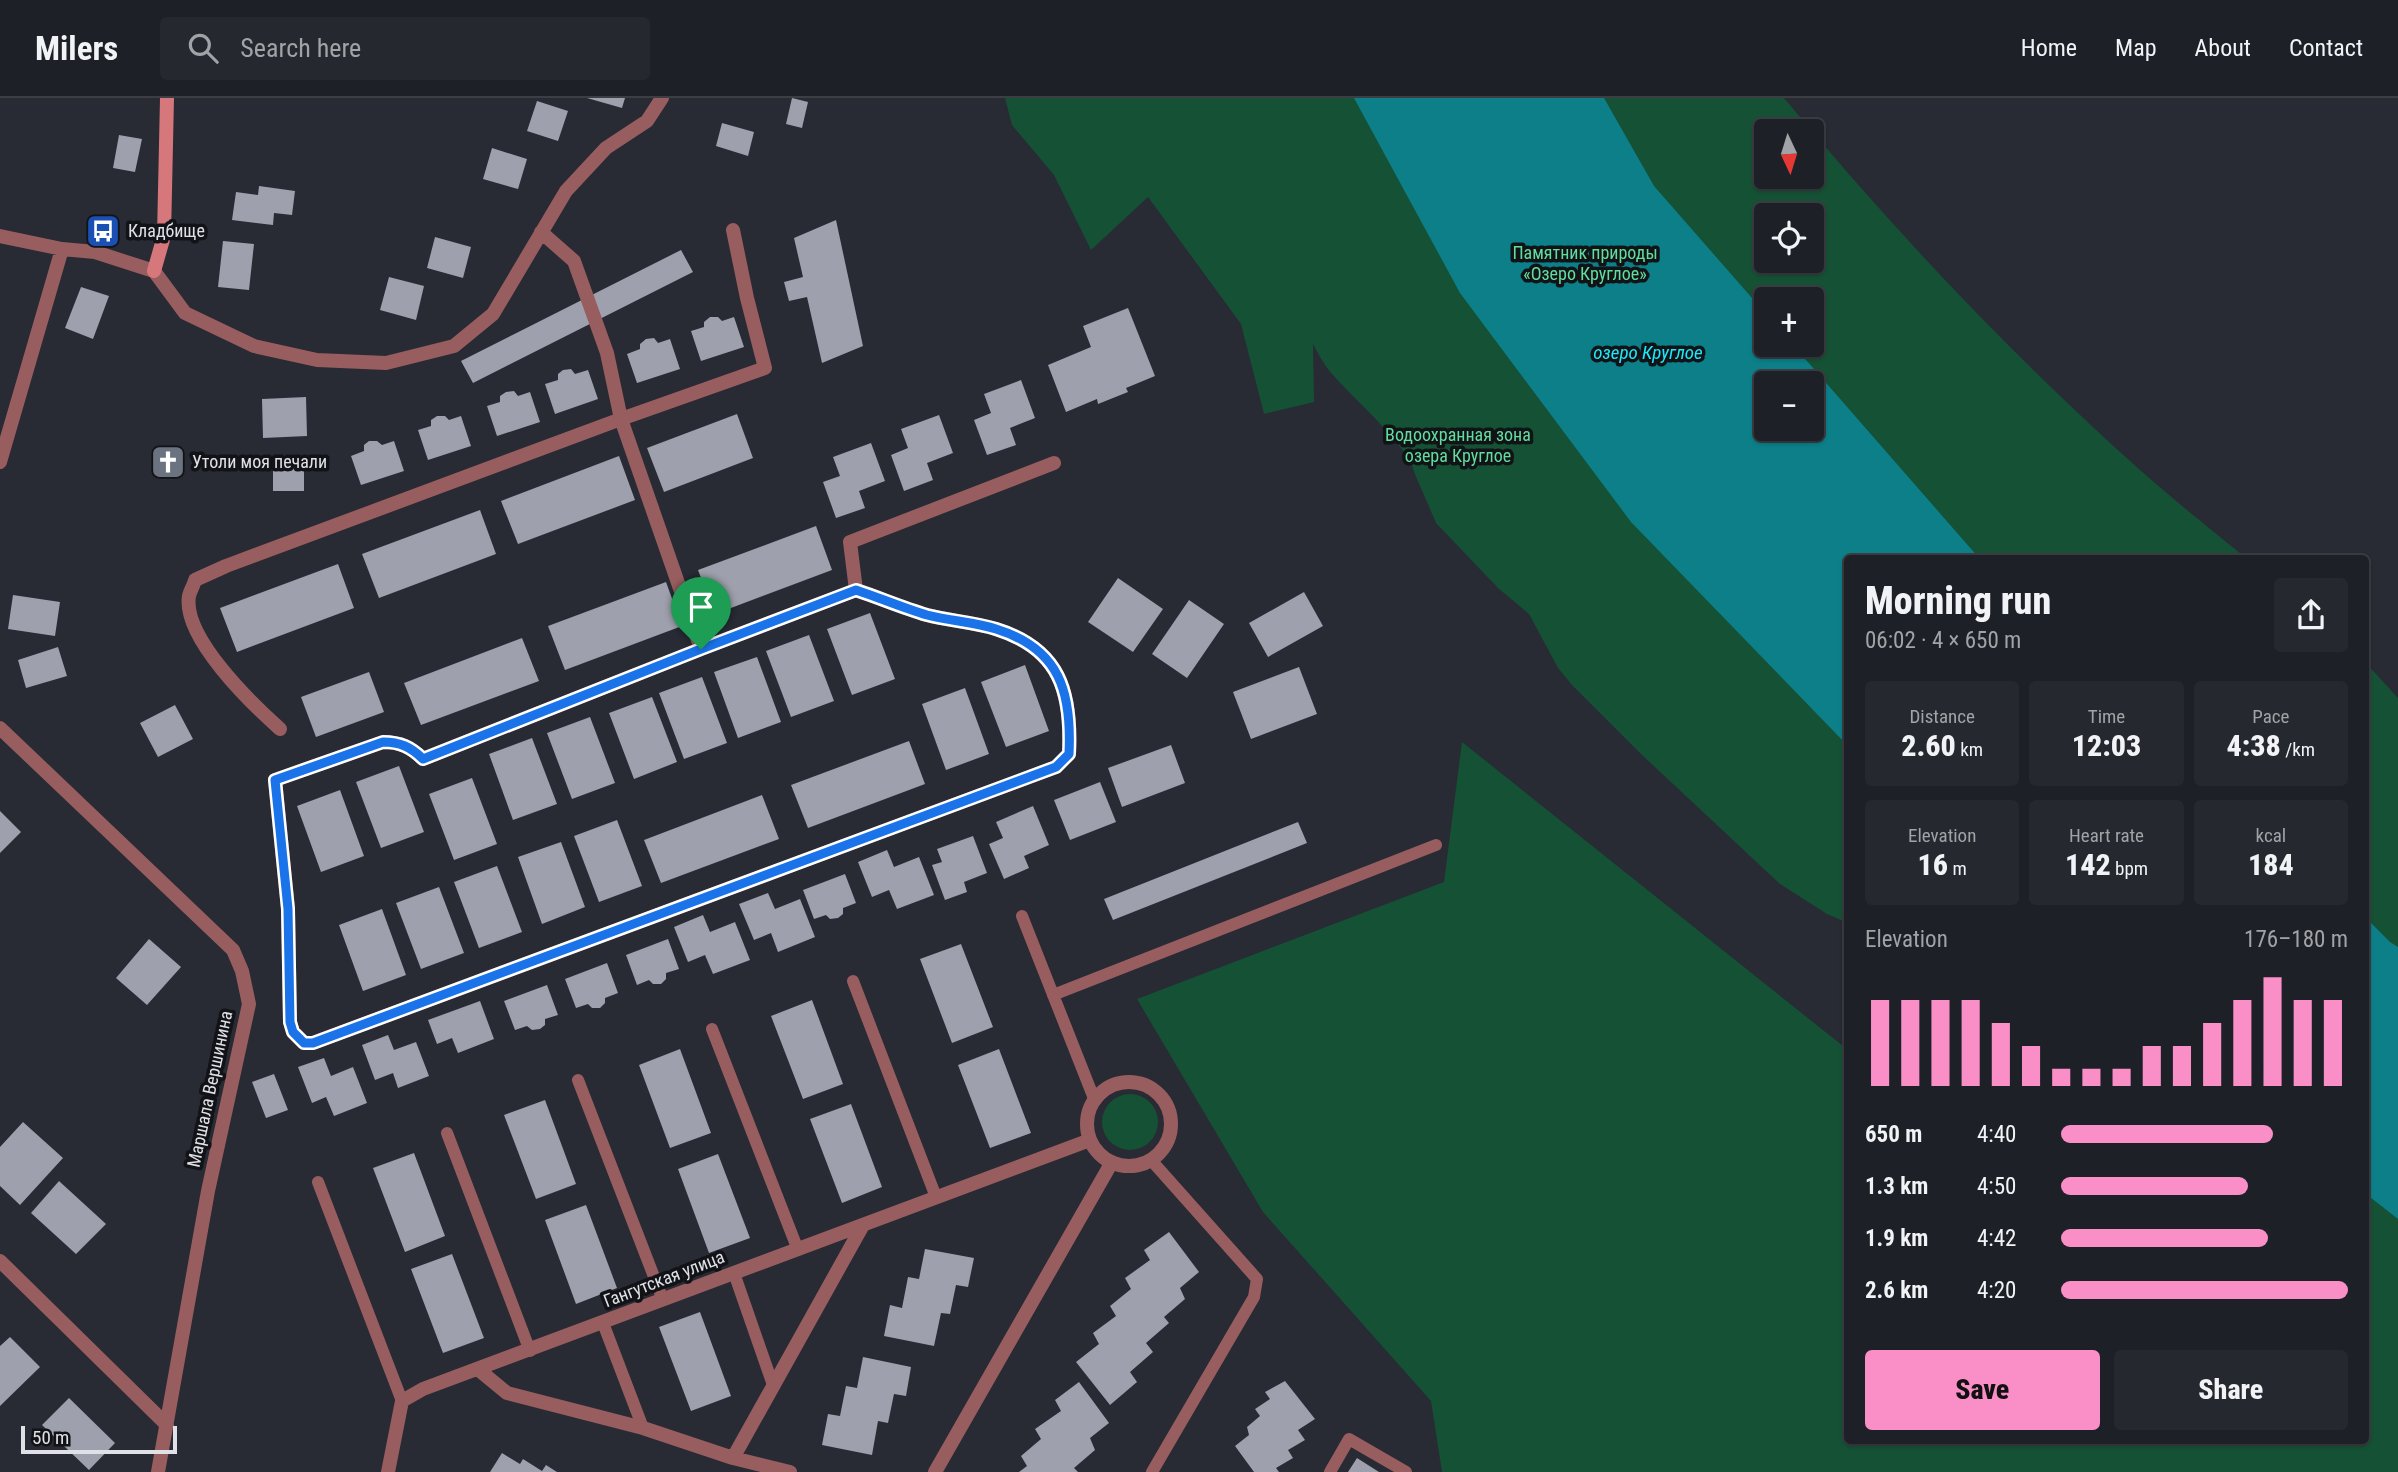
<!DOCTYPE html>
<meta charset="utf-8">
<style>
body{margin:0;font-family:"Roboto Condensed",sans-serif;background:#26282f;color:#f1f3f6;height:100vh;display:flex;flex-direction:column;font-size:26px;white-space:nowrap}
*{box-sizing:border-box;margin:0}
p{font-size:23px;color:#a1a3a7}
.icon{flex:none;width:38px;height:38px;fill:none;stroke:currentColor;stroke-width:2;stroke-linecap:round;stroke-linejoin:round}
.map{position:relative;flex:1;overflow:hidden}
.panel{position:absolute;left:1844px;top:457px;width:525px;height:889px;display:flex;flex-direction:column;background:#1e2027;border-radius:7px;box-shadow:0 2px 5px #0004,0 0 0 2px #3c3e44}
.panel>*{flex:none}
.needle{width:46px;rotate:176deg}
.buttons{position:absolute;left:1754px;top:21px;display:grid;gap:14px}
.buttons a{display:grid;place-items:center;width:70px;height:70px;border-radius:7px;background:#1e2027;box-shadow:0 2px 5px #0004,0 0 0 2px #3c3e44;font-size:35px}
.scale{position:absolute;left:21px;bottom:18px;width:156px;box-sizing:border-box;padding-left:7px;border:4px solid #dfe1e7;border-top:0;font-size:19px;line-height:24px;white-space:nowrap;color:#dfe1e7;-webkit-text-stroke:5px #121317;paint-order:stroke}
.pin{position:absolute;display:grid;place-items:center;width:60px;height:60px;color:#fff;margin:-72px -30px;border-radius:50% 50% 50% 0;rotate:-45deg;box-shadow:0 0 7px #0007}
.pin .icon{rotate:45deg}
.round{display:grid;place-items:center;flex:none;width:74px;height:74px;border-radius:7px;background:#26282f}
.head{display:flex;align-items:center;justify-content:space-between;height:119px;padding:0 21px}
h1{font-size:38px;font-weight:800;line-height:52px}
.stats{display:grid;grid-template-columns:repeat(3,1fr);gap:10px;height:119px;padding:7px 21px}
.stats div{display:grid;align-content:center;border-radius:7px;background:#26282f;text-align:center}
.stats b{font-size:30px;font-weight:800}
.stats small{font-size:19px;font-weight:400}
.stats p{font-size:19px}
.chart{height:196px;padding:14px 21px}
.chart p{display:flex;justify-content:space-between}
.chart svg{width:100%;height:126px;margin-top:7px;stroke:#fa8fc8;stroke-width:6}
.cta{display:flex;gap:14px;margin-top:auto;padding:14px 21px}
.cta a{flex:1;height:80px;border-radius:7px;background:#fa8fc8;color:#111;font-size:28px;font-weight:800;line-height:80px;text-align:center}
.cta a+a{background:#26282f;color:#f1f3f6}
ul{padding:0 21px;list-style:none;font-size:23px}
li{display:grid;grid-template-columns:112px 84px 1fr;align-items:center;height:52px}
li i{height:18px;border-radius:9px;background:#fa8fc8}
header{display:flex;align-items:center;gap:42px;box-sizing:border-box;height:98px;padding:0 35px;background:#1e2027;border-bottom:2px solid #3c3e44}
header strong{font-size:33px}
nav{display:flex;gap:38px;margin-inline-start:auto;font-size:24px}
.search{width:490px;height:63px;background:#26282f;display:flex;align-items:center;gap:18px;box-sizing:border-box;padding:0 24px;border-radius:7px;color:#a1a3a7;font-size:26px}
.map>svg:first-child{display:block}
</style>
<header>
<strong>Milers</strong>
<div class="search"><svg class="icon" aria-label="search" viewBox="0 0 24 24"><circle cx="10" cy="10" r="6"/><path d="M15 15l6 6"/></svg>Search here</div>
<nav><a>Home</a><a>Map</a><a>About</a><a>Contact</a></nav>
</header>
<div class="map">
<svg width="2398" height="1374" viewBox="0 0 2398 1374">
<rect width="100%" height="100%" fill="#282a34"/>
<!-- green -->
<path fill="#155135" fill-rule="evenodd" d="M1005,0h779c109,131 228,258 356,372 34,30 70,59 106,88h-398v365l-21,-9 -47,-30 -138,-129 -70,-70 -14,-17 -29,-54 -31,-26 -62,-65 -22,-51c-1,-21 -63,-76 -80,-96 -9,-9 -15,-21 -21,-32l1,58 -50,12 -23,-90 -93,-127 -57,53 -37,-75 -42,-50zM1766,33h45v46h-45zM1766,117h45v46h-45zM1766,201h45v46h-45zM1766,285h45v46h-45z
M2366,565l32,35v774h-956l-11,-71 -168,-189 -126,-213 307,-117 18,-140 386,308v390h518z
M1102 1024a28 28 0 1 1 56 0a28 28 0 1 1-56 0Z"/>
<!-- water -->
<path fill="#0c7f89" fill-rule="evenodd" d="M1354,0h250l50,88 112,128v31h27l186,213h-131v188l-217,-224 -171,-229zM1766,285h45v46h-45z
M2366,820l24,24 8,5v272l-32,-25z"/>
<!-- building -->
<path fill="#9ea0ad" d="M587,0h38l-3,10z
M792,0l16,4 -6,26 -16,-4z
M537,3l31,10 -10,30 -31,-10z
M722,25l32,9 -6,24 -32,-10z
M119,37l23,4 -7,33 -22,-4z
M492,50l35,11 -9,30 -35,-10z
M259,88l36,5 -3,24 -18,-2 -1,12 -41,-5 4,-28 22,3z
M836,122l27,126 -41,17 -15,-66 -18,4 -5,-19 19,-5 -9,-39z
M435,139l36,10 -8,31 -36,-10z
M223,143l31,3 -5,46 -31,-3z
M681,152l12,22 -220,111 -12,-22z
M389,179l35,9 -8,34 -36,-10z
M81,189l28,9 -16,43 -28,-11z
M1128,210l27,68 -29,12 2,4 -30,12 -1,-5 -31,13 -18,-47 43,-18 -8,-21z
M710,219h8l4,4 12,-4 10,30 -43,14 -10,-30 13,-4v-5z
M654,240l4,5 12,-4 10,30 -43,14 -10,-29 13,-5v-5l6,-5z
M571,271l4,5 13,-4 10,29 -43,15 -10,-30 13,-4v-6l5,-4z
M1021,282l14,38 -25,10 6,17 -29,10 -13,-35 17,-7 -7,-19z
M514,293l4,5 12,-4 10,30 -43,14 -10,-30 13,-4v-6l6,-4z
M306,299l1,39 -44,2 -1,-39z
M737,316l16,44 -89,34 -17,-44z
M939,317l14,38 -26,10 6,17 -29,11 -13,-36 17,-7 -7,-19z
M437,318h8l4,4 12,-4 10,30 -43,14 -10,-30 13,-4v-6z
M369,343h8l5,4 12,-4 10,30 -43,14 -10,-29 13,-5v-6z
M871,345l14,38 -26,10 6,17 -29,10 -13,-36 17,-6 -7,-19z
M273,357h31v36h-31z
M619,358l16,44 -117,44 -17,-43z
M480,412l16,44 -117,44 -17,-44z
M816,428l16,44 -117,44 -17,-44z
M338,466l16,44 -117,44 -17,-44z
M1118,480l45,31 -30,43 -45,-30z
M666,484l16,44 -117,44 -17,-44z
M1304,494l19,34 -55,31 -19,-34z
M13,497l47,7 -5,34 -47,-7z
M1189,502l35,24 -37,54 -35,-24z
M870,515l25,66 -43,16 -25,-66z
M809,537l25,66 -43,16 -25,-66z
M522,540l17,43 -118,44 -17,-42z
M58,549l9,29 -41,12 -8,-28z
M757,559l24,65 -43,16 -24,-66z
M1025,567l24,66 -43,16 -25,-65z
M1299,569l18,47 -66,25 -18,-47z
M369,574l15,40 -68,25 -15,-40z
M702,579l25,66 -43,16 -25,-66z
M965,590l24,66 -43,16 -24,-66z
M652,599l25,65 -43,17 -25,-66z
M175,607l18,34 -35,18 -18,-34z
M590,619l25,66 -43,16 -25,-66z
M532,640l25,66 -44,16 -24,-66z
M909,643l16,43 -117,44 -17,-43z
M1171,647l14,38 -63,24 -14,-39z
M399,668l25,66 -43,16 -25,-66z
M472,680l25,66 -43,16 -25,-66z
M1100,684l16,40 -46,18 -16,-40z
M340,692l24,66 -43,16 -24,-66z
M762,697l17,44 -118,44 -17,-43z
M1033,708l16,39 -25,11 5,12 -25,11 -15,-35 14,-6 -7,-16z
M0,713l21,21 -21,21z
M617,722l25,66 -43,16 -25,-66z
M1298,724l9,21 -194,77 -9,-21z
M973,738l14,37 -23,9 3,10 -22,8 -13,-35 10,-3 -5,-13z
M561,744l24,65 -43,17 -24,-67z
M887,752l7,17 25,-10 15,38 -37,14 -8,-19 -17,7 -14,-35z
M497,768l25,66 -43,16 -25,-66z
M845,776l11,29 -13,5v6l-5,4 -8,1 -4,-4 -12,4 -11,-29z
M439,789l25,66 -43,16 -25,-66z
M768,795l7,16 25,-10 15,38 -37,15 -7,-19 -17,7 -15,-36z
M382,811l24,66 -43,16 -24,-66z
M703,817l7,17 25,-10 15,38 -37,14 -8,-19 -17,7 -14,-35z
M149,841l32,28 -34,38 -31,-27z
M668,841l11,30 -13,4v6l-5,5h-8l-4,-4 -12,5 -11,-30z
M961,846l32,83 -41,16 -32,-84z
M607,865l11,30 -13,5v5l-5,5h-8l-4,-4 -12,4 -11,-29z
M547,887l11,30 -13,4v6l-5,4 -8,1 -5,-4 -12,4 -11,-29z
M812,902l31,84 -40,15 -32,-83z
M480,903l14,38 -36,14 -6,-15 -15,6 -9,-24z
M388,937l6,15 22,-8 13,34 -31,12 -5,-15 -18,7 -13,-35z
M680,951l31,84 -41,15 -31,-83z
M999,951l32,84 -41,15 -32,-83z
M324,960l7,18 22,-9 14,36 -33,13 -8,-19 -14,6 -14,-36z
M274,976l14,36 -22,8 -14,-36z
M545,1002l31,84 -40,15 -32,-84z
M851,1006l31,83 -40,16 -32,-84z
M23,1024l40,36 -43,47 -20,-19v-39z
M414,1055l31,83 -40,16 -32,-84z
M718,1056l32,84 -41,15 -31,-84z
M59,1083l47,43 -30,30 -45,-41z
M586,1107l31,83 -41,16 -31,-84z
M1169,1134l30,40 -19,16 5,11 -21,18 5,6 -23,20 7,9 -23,20 7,10 -27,23 -34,-43 23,-18 -6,-11 23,-17 -6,-10 21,-17 -6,-11 25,-18 -6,-10z
M925,1151l49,9 -6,29 -12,-2 -6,29 -9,-1 -7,33 -50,-10 6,-31 12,3 6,-31 11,2z
M452,1156l32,84 -41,15 -32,-84z
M700,1214l31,84 -40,15 -32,-84z
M10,1239l30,30 -40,39v-60z
M863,1259l48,10 -5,29 -12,-2 -6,29 -10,-2 -6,34 -50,-10 6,-31 12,2 6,-30 11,2z
M1285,1283l30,38 -17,11 7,10 -17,10 5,8 -17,10 3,4h-25l-19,-26 14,-11 -2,-8 13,-11 -5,-7 15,-10 -5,-7z
M1079,1284l30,41 -19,15 5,12 -21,18 4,4h-59l8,-6 -6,-10 20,-17 -6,-10 26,-18 -6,-11z
M69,1300l46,45 -26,27 -47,-45z
M502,1355l18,11 3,-5 19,12 4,-6 11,7h-67z
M1357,1360l22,14h-31z"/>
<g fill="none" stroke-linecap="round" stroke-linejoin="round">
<!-- lane -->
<path stroke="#985d5f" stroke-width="12" d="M1022,818l73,185
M853,883l83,216
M1053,897l383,-150
M712,931l86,221
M578,982l85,220
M447,1035l83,218
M1151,1062l106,119 -3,18 -102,175
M318,1084l84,219
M734,1175l39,112
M603,1225l40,105
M1330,1374l19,-33 57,33"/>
<!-- street -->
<path stroke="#985d5f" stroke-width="14" d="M541,134l33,29 33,92 14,66 80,230 -278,110c-12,-12 -23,-17 -40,-17l-108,38 13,129 2,113 3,10 11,11h9l743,-276 13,-13c3,-62 -9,-105 -73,-125 -22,-7 -46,-8 -69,-14 -24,-7 -47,-17 -71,-25l-155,59
M0,138l62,13 33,3 59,19 31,42 69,33 63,14 69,3 68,-17 39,-32 73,-123 40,-43 41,-27 15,-23
M0,364l62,-213
M856,492l-6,-48 204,-79
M0,630l233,222 9,21 7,33 -41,187 -50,281
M280,631c-28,-25 -98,-92 -91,-133 1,-5 5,-11 6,-16l31,-14 395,-147 144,-51 -18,-70 -14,-68
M1087 1026a42 42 0 1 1 84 0a42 42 0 1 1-84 0Z
M0,1163l167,164
M479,1272l28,23 136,35 90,30 57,14
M733,1360l130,-233
M388,1374l14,-71 21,-12 667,-249
M935,1374l177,-310"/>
<!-- secondary -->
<path stroke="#d6777b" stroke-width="14" d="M154,173l10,-35 3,-138"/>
</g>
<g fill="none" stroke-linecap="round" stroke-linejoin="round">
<!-- route casing -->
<g stroke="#fff" stroke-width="14">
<path id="route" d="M856,492c24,8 47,18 71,25 23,6 47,7 69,14 64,20 76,63 73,125l-13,13 -743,276h-9l-11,-11 -3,-10 -2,-113 -13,-129 108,-38c17,0 28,5 40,17l278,-110z"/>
</g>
<!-- route -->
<use href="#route" stroke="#1a73e8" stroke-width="9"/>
</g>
<!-- icons -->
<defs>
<g id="bus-square" transform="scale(1.75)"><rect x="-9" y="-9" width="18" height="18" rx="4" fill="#1a4fb4" stroke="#121317"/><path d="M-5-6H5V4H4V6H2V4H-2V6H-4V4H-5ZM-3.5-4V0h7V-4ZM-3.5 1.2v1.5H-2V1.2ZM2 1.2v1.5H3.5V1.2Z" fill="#fff"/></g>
<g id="church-square" transform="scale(1.75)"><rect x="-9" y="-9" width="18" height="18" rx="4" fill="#6b7280" stroke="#121317"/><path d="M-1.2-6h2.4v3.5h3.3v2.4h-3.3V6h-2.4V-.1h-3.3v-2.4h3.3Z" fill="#fff"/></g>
</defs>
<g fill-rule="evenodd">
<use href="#bus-square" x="103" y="133"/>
<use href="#church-square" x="168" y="364"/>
</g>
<g text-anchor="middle" stroke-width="7" stroke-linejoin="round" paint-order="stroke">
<!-- poi labels -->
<g font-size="18" fill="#dfe1e7" stroke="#121317" text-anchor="start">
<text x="128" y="139">Кладбище</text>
<text x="192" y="370">Утоли моя печали</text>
</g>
<!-- park labels -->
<g font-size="18" fill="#60dd9f" stroke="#121317">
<text x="1585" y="161">Памятник природы<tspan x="1585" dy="21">«Озеро Круглое»</tspan></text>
<text x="1458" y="343">Водоохранная зона<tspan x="1458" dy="21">озера Круглое</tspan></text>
</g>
<!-- street labels -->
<g font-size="18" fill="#dfe1e7" stroke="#121317">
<text transform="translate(210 991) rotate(-78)" y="6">Маршала Вершинина</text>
<text transform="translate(664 1181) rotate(-21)" y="6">Гангутская улица</text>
</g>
<!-- water labels -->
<g font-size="19" font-style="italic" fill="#1beafb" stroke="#121317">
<text x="1648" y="261">озеро Круглое</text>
</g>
</g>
</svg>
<div class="buttons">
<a><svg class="needle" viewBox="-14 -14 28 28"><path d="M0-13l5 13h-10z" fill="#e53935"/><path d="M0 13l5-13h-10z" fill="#a1a3a7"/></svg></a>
<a><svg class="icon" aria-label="locate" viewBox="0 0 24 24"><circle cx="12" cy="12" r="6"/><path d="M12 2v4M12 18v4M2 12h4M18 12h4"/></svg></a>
<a>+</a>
<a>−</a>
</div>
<div class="scale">50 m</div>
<div class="pin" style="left:701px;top:551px;background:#1e9e55"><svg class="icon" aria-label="arrive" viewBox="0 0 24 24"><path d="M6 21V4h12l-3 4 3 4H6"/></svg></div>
<section class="panel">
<div class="head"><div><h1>Morning run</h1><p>06:02 · 4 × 650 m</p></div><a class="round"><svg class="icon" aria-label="share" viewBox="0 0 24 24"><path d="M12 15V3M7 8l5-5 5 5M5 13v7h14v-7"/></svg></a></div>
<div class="stats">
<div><p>Distance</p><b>2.60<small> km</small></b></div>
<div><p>Time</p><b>12:03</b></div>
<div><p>Pace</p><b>4:38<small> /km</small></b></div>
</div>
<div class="stats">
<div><p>Elevation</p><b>16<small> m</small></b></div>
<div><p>Heart rate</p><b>142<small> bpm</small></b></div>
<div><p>kcal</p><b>184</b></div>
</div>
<div class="chart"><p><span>Elevation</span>176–180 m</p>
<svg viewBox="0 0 160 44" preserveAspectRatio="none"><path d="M5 44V14M15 44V14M25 44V14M35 44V14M45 44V22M55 44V30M65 44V38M75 44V38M85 44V38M95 44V30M105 44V30M115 44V22M125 44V14M135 44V6M145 44V14M155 44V14"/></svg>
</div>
<ul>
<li><b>650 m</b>4:40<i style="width:74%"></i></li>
<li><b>1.3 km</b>4:50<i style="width:65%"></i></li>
<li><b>1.9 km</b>4:42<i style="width:72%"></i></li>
<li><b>2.6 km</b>4:20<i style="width:100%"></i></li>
</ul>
<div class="cta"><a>Save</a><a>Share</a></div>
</section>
</div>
